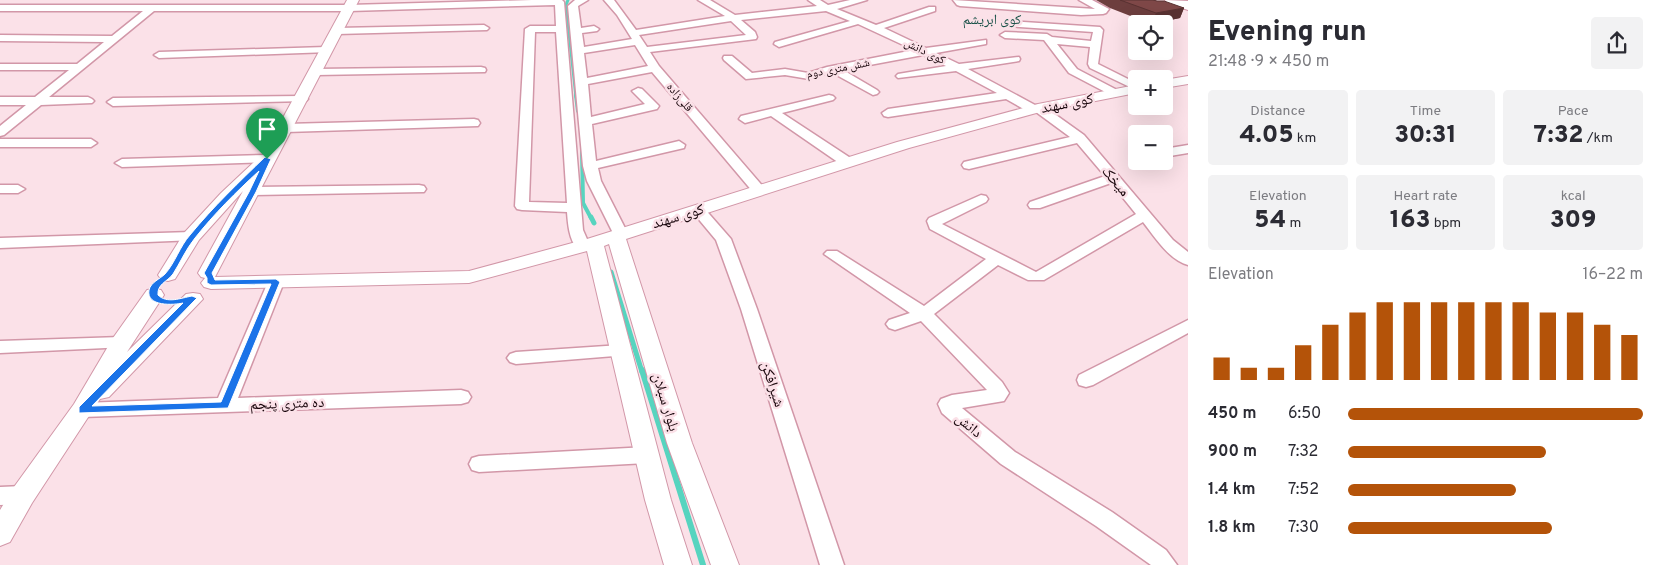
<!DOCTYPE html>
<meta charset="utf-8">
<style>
body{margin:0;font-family:Overpass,"Noto Naskh Arabic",sans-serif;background:#f2f2f3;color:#2b2b33;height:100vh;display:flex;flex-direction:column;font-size:19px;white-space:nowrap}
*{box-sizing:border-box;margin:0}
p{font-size:16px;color:#7c7c81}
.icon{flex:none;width:28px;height:28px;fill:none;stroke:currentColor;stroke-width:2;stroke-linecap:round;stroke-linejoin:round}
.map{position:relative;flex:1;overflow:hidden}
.drawer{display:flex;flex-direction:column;background:#fff;width:475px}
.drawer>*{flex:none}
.controls{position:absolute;left:1128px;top:15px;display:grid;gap:10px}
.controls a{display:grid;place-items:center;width:45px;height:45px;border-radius:5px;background:#fff;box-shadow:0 5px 20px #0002;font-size:25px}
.pin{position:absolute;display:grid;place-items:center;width:42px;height:42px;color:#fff;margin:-51px -21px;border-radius:50% 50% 50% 0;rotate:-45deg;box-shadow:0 0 5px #0007}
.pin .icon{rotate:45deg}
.round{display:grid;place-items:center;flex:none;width:52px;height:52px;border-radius:5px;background:#f2f2f3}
.summary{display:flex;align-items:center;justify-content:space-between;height:85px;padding:0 20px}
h1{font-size:28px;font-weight:800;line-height:38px}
.metrics{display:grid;grid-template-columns:repeat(3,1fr);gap:8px;height:85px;padding:5px 20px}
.metrics div{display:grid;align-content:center;border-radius:5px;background:#f2f2f3;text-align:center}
.metrics b{font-size:25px;font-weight:800}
.metrics small{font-size:14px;font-weight:400}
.metrics p{font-size:14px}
.chart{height:140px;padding:10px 20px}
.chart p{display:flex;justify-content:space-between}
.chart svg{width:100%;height:90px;margin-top:5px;stroke:#b45309;stroke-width:6}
ul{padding:0 20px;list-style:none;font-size:16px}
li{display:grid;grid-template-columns:80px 60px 1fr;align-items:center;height:38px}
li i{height:12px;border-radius:6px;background:#b45309}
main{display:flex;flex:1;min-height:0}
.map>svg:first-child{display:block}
</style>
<main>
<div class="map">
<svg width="1188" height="565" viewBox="0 0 1188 565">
<rect width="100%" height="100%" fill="#fbe1e8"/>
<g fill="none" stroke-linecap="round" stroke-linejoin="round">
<!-- stream-far3 -->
<path stroke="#57d4bf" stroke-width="3" d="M568,0l-2,5 10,92"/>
<!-- stream-far2 -->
<path stroke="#57d4bf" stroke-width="4" d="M576,95l2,16
M582,149l1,54 8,15"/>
<!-- stream-far1 -->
<path stroke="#57d4bf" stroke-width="5" d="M591,217l3,6
M611,272l31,100"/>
<!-- stream -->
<path stroke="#57d4bf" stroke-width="6" d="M642,370l61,195"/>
<!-- minor casing -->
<g stroke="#d297a8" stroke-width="3">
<path id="minor" d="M532,0h30l2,2 19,228 7,16 -3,3h-10c-8,-11 -9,-24 -10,-37l-45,-2 -5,-1 -2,-3 10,-177 5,-3h26l-1,-21 -206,6h-195l-105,86h39l4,2 2,2 -2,2 -51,2 -37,30 -4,1v-10l26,-21h-26v-8h35l34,-27h-69v-6h77l27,-22 -104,-1v-6l112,1 31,-25h-143v-6h349zM535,32h21l11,171 -38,-1z
M575,0h13l-10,6 3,22 13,-2 5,3 -2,2 -15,2 2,14 48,-8 -15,-24 -13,-15h10l22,30 89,-14 -27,-16h12l25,15 82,-9 -9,-6h12l8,5 22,-5h17l-30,9 39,16 53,-18h6v4l-51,17 42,20 60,-8v4l-50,9 23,11 60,-7 1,2 -1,2 -51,8 67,36h7l42,30 89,105 15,12v13c-19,-5 -34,-29 -45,-43l-99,58h-16l-30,-15 -64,49 68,68 7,11 -5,8 -42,7 53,44 97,60 54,38 11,15h-26l-55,-39 -95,-62 -59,-51 -4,-9 3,-5 11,-4 35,-5 -66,-69 -26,9 -6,-2 -3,-4 3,-4 21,-7 -86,-59 3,-3h10l87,55 62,-47 -56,-30 -3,-8 2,-3 52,-23 5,1 2,3 -2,3 -44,22 94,48 100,-58 -25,-31 -71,25h-10l-2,-3 2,-3 75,-26 -28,-33 -108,26 -5,-1 -2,-3 2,-3 106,-25 -34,-25h-7l-23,-13 -118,18 -4,-1 -2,-3 6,-4 109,-16 -41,-22 -58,7 -2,-2 2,-2 48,-8 -23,-11 -80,15 34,20 2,2 -2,2 -4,1 -42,-23 -22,7 -24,-4 -39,4 -22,-19 -1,-2 1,-2h8l20,17 33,-4 23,4 19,-6 87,-17 -56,-26 -79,23 -5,-3 1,-2 75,-21 -24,-10 -85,9 14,12 2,5 -1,2 -106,13 9,14 106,123 -2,3h-10l-101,-120 -64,12 3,33 54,-13 -13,-13 6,-3 4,1 17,17 -2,3 -65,15 4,37 83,-20 6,4 -1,3 -86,20 3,13 27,53 -3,3h-10l-28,-56 -4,-15 -15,-160zM731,21l15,14 -99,12 -8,-12zM635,45l13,21 -61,12 -3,-25z
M953,0l142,9 -16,-9h13l17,9 -3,4 -3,1 -22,1 -121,-9 -3,-1z
M1010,21l90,6 3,3 -5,34 38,19v7l-46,-22 -2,-4 2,-17 -33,-3 20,25 42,22 2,2 -2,2h-8l-42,-22 -25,-33 -39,-2 -5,-3 5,-3 42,2 5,3 39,4 2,-9 -86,-6 -2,-2z
M484,25l5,3 -2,2 -150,4 -5,-3 5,-3z
M326,47l5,3 -1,2 -171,6 -5,-3 5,-3z
M481,67l4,1 1,2 -1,2 -169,3 -5,-3 5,-3z
M829,95l4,1 2,2 -2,2 -51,13 70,46 2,3 -2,3h-10l-71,-49 -26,7 -6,-4 2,-3z
M302,96l4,1 2,2 -2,2 -193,5 -6,-4 6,-4z
M474,119l4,1 2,3 -2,3 -192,6 -6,-4 6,-4z
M0,139h91l6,4 -6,4h-91z
M1188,145v8l-24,4v-8z
M267,155l5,1 2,3 -2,3 -150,5 -7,-4 7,-4z
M0,185h18l7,4 -7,4h-18z
M419,185l5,1 2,3 -2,3 -171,3 -7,-4 7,-4z
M698,206l5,1 28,32 26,70 87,256h-24l-79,-256 -25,-69 -25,-30 2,-3z
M191,232l5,2 3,3 -3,3 -196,8v-10z
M276,277l6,1 2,4 -46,116 223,-8 7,2 3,5 -3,5 -7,2 -379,13 -7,-2 -3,-5 3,-5 7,-2 136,-5 50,-116 2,-4z
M1188,320v13l-95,52 -7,2 -7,-2 -2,-5 2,-5z
M121,337l6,2 3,4 -3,4 -127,6v-12z
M621,345l6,2 3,4 -3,4 -111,9 -6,-2 -3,-4 3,-4 6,-2z
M647,447l7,2 3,6 -3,6 -7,2 -168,9 -7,-2 -3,-6 3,-6 7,-2z
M23,486l8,3 3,6 -3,6 -8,3 -23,1v-18z"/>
</g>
<!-- major casing -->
<g stroke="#d297a8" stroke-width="2">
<path id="major" d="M347,0h12l-144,277 254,-6 118,-32 310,-97 141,-38 98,-19v8l-96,19 -131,36 -283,91 66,204 47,122h-28l-44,-122 -58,-199 -5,2 67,254 21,65h-28l-19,-65 -58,-249 -118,32 -258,6 -7,-2 -3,-4 4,-5 -4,-1 -3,-4 45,-82 -44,49 -24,39 -7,2 -7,-2 -3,-4 26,-42 37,-40 33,-31 6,-2z
M1188,76v8l-24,4v-8z
M154,289l7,1 3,5 -37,57 59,-58 7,-1 7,1 3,5 -94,98 -9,2 -68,104 -22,39 -10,4v-36l14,-23 60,-83 39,-66 34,-48z"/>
</g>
<!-- highway casing -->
<g stroke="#d297a8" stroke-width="2">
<path id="highway" d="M1165,0l23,1v9l-21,-7z"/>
</g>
<!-- minor -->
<use href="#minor" fill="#fff" fill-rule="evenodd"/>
<!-- major -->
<use href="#major" fill="#fff" fill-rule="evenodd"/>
<!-- highway -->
<use href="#highway" fill="#fff" fill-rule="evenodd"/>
</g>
<!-- wall -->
<path fill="#6d3e3e" d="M1096,0h57l31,8 -4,10 -29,6 -41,-16z"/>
<!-- shaded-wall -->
<path fill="#593232" d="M1184,8l-4,10 -29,6 5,-11z"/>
<!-- building -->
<path fill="#7f4848" stroke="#593232" d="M1120,0h33l4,1h7l20,7 -28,5z"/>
<!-- route -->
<path fill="#1a73e8" stroke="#fff" fill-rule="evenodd" d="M265,157l6,2 -15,33 -44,81 3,7 61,-1 4,3 -52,126 -149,5v-6l104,-104c-9,2 -37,4 -34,-13 2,-8 11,-11 16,-16 10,-11 15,-28 25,-39 23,-28 49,-53 75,-78zM259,171l-10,21 -45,81 3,5v5l4,2 60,-1 -50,118 -129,4 103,-106 2,-2 -5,-2c-11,2 -25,8 -34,-1 -1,-11 9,-13 15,-21 7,-11 13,-25 22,-36 19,-24 41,-46 64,-67z"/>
<g text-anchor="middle" stroke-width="5" stroke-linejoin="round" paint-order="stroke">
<!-- far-street labels -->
<g font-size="12" fill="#19060c" stroke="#fbe1e8">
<text transform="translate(925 51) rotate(26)" y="4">کوی دانش</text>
<text transform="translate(838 68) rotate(-11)" y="4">شش متری دوم</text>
<text transform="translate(680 97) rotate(50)" y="4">قلی‌زاده</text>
</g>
<!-- far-neighbourhood labels -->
<g font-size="14" fill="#195148" stroke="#fbe1e8">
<text x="992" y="24">کوی ابریشم</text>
</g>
<!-- street labels -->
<g font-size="15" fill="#19060c" stroke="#fbe1e8">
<text transform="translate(1067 103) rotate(-11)" y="5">کوی سهند</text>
<text transform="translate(1116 181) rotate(50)" y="5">میخک</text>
<text transform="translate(678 216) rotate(-17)" y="5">کوی سهند</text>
<text transform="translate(773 384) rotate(72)" y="5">شیر‌افکن</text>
<text transform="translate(666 402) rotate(73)" y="5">بلوار سبلان</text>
<text transform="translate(287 403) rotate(-2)" y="5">ده متری پنجم</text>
<text transform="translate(969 425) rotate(40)" y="5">دانش</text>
</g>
</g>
</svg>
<div class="controls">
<a><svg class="icon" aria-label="locate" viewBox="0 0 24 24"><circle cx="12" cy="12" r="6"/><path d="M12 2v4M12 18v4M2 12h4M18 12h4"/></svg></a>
<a>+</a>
<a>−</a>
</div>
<div class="pin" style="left:267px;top:159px;background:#1e9e55"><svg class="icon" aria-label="arrive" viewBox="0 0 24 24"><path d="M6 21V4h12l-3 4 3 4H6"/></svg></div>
</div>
<section class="drawer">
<div class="summary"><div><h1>Evening run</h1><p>21:48 · 9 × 450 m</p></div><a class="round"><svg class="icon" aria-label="share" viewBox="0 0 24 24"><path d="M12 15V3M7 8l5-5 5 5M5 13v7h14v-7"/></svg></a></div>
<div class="metrics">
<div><p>Distance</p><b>4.05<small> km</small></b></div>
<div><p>Time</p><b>30:31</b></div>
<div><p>Pace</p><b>7:32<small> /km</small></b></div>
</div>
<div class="metrics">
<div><p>Elevation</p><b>54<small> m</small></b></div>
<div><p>Heart rate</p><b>163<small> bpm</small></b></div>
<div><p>kcal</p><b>309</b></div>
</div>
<div class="chart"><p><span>Elevation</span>16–22 m</p>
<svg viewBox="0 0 160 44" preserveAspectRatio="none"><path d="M5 44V33M15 44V38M25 44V38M35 44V27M45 44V17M55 44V11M65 44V6M75 44V6M85 44V6M95 44V6M105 44V6M115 44V6M125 44V11M135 44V11M145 44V17M155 44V22"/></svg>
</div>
<ul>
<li><b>450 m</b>6:50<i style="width:100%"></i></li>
<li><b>900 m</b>7:32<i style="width:67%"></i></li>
<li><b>1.4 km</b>7:52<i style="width:57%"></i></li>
<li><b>1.8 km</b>7:30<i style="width:69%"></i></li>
</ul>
</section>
</main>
